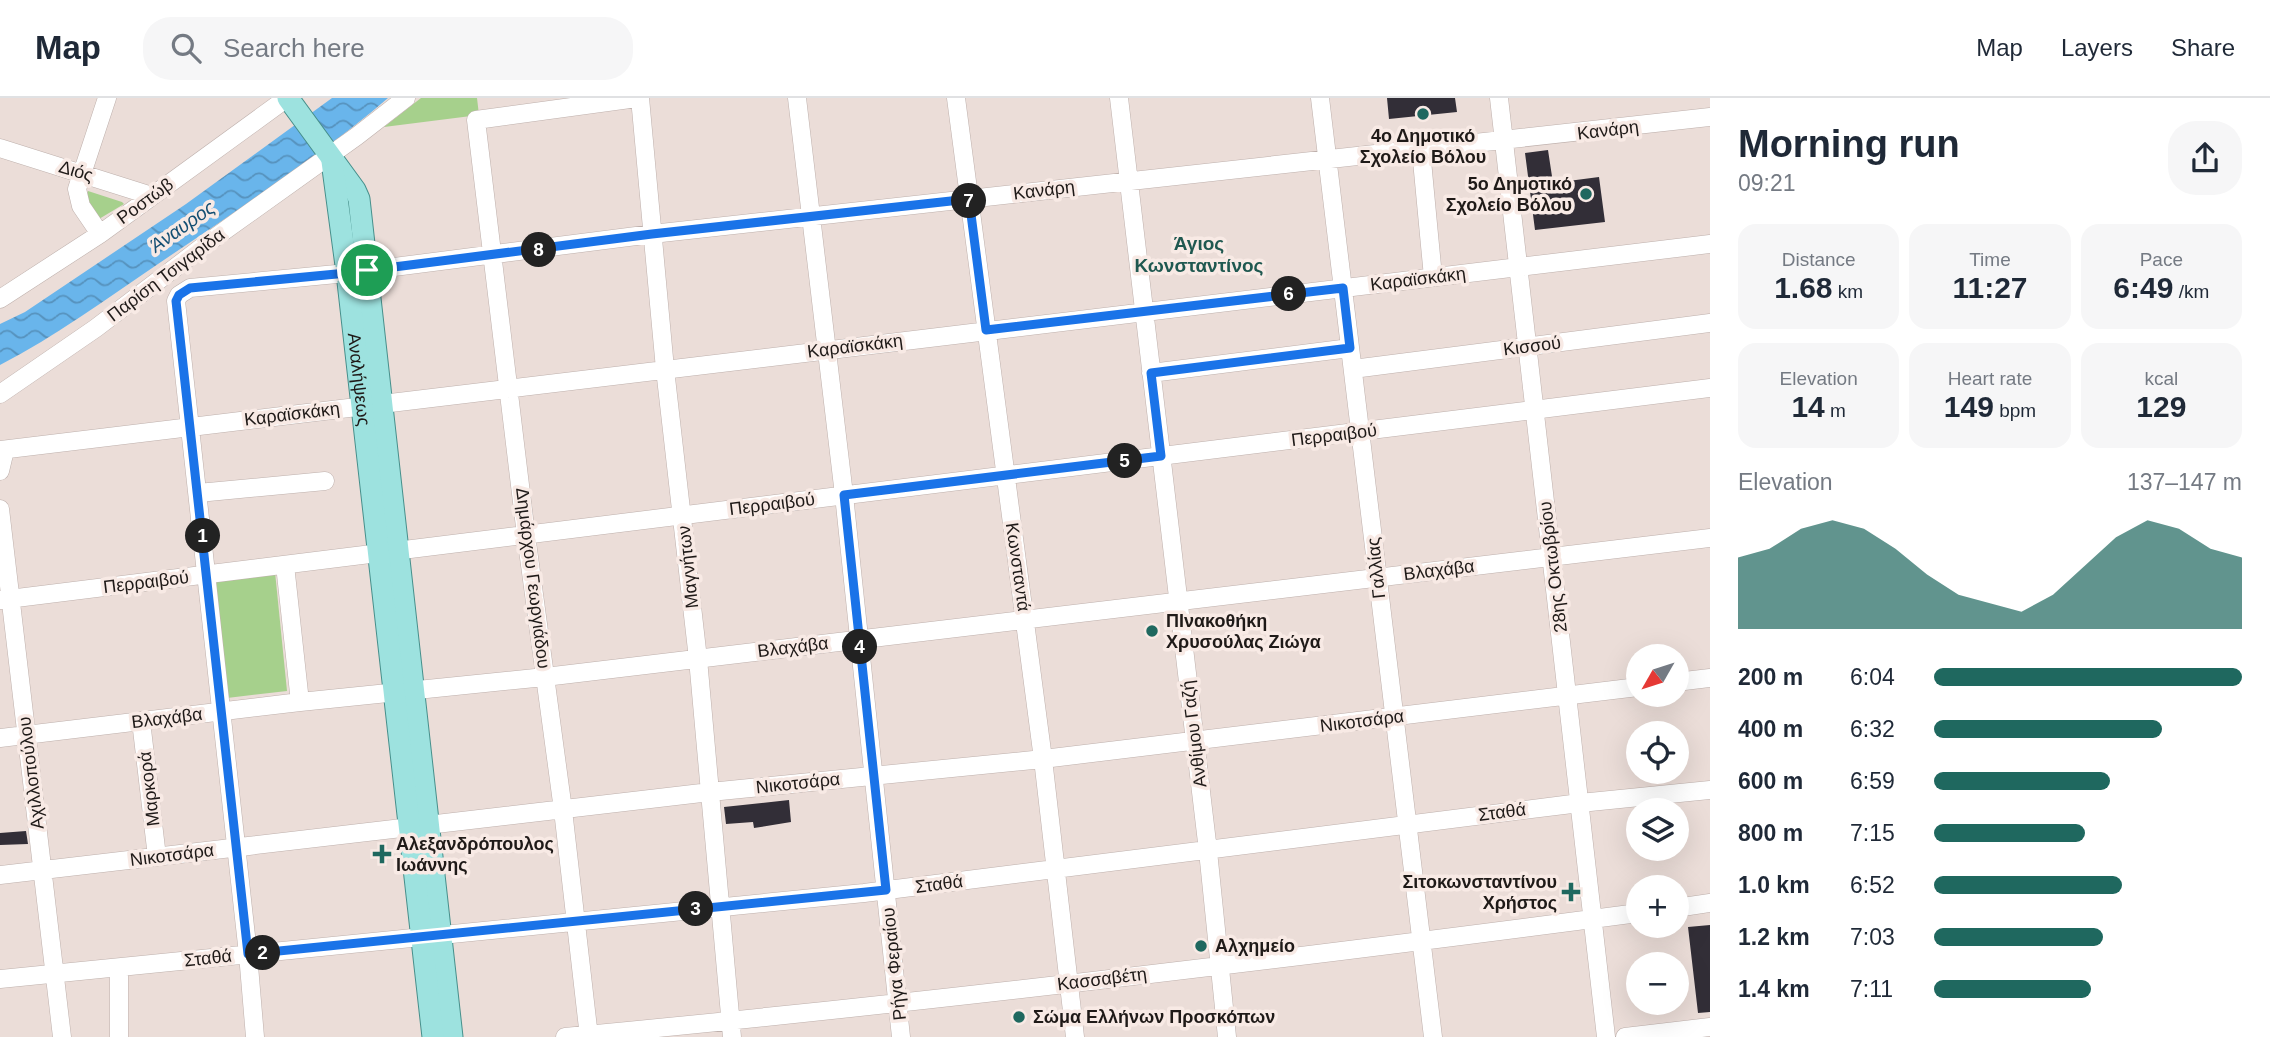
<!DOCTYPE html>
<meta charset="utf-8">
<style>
body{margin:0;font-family:Arial,sans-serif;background:#f6f6f7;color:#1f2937;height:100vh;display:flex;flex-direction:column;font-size:26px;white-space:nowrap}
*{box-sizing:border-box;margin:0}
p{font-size:23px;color:#747a83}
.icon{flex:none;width:38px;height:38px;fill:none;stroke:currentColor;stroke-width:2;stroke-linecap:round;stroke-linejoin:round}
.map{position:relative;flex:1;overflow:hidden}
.side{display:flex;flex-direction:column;background:#fff;width:560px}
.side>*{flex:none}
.needle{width:46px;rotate:231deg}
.controls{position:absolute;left:1626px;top:546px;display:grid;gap:14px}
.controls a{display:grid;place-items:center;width:63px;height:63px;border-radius:50%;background:#fff;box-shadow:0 7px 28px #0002;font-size:35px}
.pin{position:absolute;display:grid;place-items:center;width:60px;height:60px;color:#fff;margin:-30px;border:4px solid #fff;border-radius:50%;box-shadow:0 2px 7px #0007}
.km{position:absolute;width:35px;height:35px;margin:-18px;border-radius:50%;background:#222;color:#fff;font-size:19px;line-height:35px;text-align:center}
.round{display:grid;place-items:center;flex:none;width:74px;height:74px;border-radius:28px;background:#f6f6f7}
.head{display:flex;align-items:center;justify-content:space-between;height:119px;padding:0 28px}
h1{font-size:38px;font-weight:600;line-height:52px}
.figures{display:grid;grid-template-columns:repeat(3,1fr);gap:10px;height:119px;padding:7px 28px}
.figures div{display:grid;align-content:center;border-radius:18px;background:#f6f6f7;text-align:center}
.figures b{font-size:30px;font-weight:600}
.figures small{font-size:19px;font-weight:400}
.figures p{font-size:19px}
.chart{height:196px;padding:14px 28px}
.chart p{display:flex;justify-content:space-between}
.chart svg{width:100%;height:126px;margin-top:7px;fill:#1f685f;opacity:.7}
ul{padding:0 28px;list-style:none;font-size:23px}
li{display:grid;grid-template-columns:112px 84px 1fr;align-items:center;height:52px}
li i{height:18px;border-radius:9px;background:#1f685f}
header{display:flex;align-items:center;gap:42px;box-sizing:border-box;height:98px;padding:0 35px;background:#fff;border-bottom:2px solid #e0e1e3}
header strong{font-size:33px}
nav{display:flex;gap:38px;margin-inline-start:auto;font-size:24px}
.search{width:490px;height:63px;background:#f6f6f7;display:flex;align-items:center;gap:18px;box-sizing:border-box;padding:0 24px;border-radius:28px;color:#747a83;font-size:26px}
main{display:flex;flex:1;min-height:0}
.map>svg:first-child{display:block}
</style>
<header>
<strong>Map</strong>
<div class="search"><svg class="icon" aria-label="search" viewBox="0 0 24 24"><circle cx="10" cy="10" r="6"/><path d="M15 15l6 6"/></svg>Search here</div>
<nav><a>Map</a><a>Layers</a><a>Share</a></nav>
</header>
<main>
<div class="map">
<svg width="1710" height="939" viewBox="0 0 1710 939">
<defs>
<pattern id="water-waves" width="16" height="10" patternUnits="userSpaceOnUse" patternTransform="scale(1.75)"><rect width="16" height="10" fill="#69b5eb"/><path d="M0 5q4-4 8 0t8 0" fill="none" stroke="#5692bd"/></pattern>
</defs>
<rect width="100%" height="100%" fill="#ebddd8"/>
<!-- park -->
<path fill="#a6d08c" d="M421,0h56l2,17 -95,12z
M88,93l34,11 2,2 -25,15 -14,-20z
M275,474l12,119 -60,7 -12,-120z"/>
<!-- water -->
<path fill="url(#water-waves)" d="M332,0h56c-71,61 -152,113 -230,166 -52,35 -102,72 -158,101v-41l25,-12 161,-108z"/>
<!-- building -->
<path fill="#322e37" d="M1387,0h68l2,14 -68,7z
M1548,52l5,33 46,-6 6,45 -70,8 -10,-77z
M789,702l2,22 -37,6 -1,-6 -27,2 -2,-17z
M26,733l2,13 -28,1v-12z
M1710,827v87l-12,1 -10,-86z"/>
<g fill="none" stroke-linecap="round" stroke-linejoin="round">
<!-- minor casing -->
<g stroke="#beb0ac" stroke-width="19">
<path id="minor" d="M640,0l25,271 33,290 34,378
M797,0l47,397 57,542
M956,0l87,661 32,278
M1119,0l89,753 19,186
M1320,0l113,939
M1499,0l107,939
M0,50l152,48
M1421,52l12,127
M100,136l-19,-28 -4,-17 30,-91
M0,201l100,-65 187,-136
M1353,271l357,-46
M1151,275l199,-25
M0,296l96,-66 114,-87 147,-105 49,-38
M0,352l1710,-206
M0,373l5,-21
M198,395l127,-12
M0,411l62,528
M285,467l15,137
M0,502l1710,-212
M1676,584l34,-4
M141,623l16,136
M0,640l300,-36 245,-25 1165,-139
M0,777l710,-83 333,-33 595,-72
M1676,810l34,-5
M119,870v69
M0,881l864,-86 716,-90 130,-13
M255,939l-7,-83 -72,-653 3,-6 11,-7 157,-15 305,-39 1058,-117
M565,939c359,-34 716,-77 1073,-124
M589,939l-26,-227 -37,-275 -50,-415 161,-22
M1625,939l85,-10"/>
</g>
<!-- major casing -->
<g stroke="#468f8b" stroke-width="23">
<g id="major">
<path d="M288,0l67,92 4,9 93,838"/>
<path id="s1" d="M332,63l15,112 86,764"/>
</g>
</g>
<!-- minor -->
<use href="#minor" stroke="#fff" stroke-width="18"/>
<!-- major -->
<use href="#major" stroke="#9de2df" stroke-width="21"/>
</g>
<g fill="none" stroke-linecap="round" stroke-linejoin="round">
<!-- route casing -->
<g stroke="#fff" stroke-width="14">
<path id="route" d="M969,101l17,131 357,-42 7,60 -199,25 10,83 -317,39 42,395 -638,64 -72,-653 3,-6 11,-7 157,-15 305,-39z"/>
</g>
<!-- route -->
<use href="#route" stroke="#1a73e8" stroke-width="9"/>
</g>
<!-- markers -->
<g fill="#1f685f" stroke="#f8eae5" stroke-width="2.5">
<circle cx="1423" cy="16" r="7"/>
<circle cx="1586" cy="96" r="7"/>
<circle cx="1152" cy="533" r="7"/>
<path d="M378.5 745.5h7v7h7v7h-7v7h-7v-7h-7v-7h7z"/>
<path d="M1567.5 783.5h7v7h7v7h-7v7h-7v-7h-7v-7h7z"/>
<circle cx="1201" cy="848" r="7"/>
<circle cx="1019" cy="919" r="7"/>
</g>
<g text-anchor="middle" stroke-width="7" stroke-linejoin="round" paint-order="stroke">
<!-- street labels -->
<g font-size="18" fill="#1f1a18" stroke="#f8eae5">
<text transform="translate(1608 32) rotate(-7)" y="6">Κανάρη</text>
<text transform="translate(76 73) rotate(17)" y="6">Διός</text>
<text transform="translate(1044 92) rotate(-7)" y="6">Κανάρη</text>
<text transform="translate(145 103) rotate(-36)" y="6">Ροστώβ</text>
<text transform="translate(166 177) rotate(-37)" y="6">Παρίση Τσιγαρίδα</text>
<text transform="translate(1418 181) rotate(-7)" y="6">Καραϊσκάκη</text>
<text transform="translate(855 248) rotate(-7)" y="6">Καραϊσκάκη</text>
<text transform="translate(1532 248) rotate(-7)" y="6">Κισσού</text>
<text dy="6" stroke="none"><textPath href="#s1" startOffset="220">Αναλήψεως</textPath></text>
<text transform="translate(292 316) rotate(-7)" y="6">Καραϊσκάκη</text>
<text transform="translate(1334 337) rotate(-7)" y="6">Περραιβού</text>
<text transform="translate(772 406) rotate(-7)" y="6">Περραιβού</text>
<text transform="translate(688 469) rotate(-96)" y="6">Μαγνήτων</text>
<text transform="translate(1018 469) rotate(82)" y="6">Κωνσταντά</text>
<text transform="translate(1553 469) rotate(-97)" y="6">28ης Οκτωβρίου</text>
<text transform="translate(1376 470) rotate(-96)" y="6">Γαλλίας</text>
<text transform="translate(1439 472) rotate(-7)" y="6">Βλαχάβα</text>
<text transform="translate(533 480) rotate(83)" y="6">Δημάρχου Γεωργιάδου</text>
<text transform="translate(146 484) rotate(-7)" y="6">Περραιβού</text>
<text transform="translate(793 549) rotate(-7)" y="6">Βλαχάβα</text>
<text transform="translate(167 620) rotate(-7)" y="6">Βλαχάβα</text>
<text transform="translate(1362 623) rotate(-7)" y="6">Νικοτσάρα</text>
<text transform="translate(1194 636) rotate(-97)" y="6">Ανθίμου Γαζή</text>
<text transform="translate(31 675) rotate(-97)" y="6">Αχιλλοπούλου</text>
<text transform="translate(798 685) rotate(-6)" y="6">Νικοτσάρα</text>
<text transform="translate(149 691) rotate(-97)" y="6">Μαρκορά</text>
<text transform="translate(1502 714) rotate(-7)" y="6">Σταθά</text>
<text transform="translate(172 757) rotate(-7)" y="6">Νικοτσάρα</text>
<text transform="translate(939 786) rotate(-7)" y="6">Σταθά</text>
<text transform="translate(208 860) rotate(-6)" y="6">Σταθά</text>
<text transform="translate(894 866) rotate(-96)" y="6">Ρήγα Φεραίου</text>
<text transform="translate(1102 881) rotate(-7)" y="6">Κασσαβέτη</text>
</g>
<!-- poi labels -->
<g font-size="18" font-weight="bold" fill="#1f1a18" stroke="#f8eae5" text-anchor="start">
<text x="1423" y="44" text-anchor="middle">4ο Δημοτικό<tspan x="1423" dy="21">Σχολείο Βόλου</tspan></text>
<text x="1572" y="92" text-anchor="end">5ο Δημοτικό<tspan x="1572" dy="21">Σχολείο Βόλου</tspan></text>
<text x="1166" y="529">ΠΙνακοθήκη<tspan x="1166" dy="21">Χρυσούλας Ζιώγα</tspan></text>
<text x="396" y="752">Αλεξανδρόπουλος<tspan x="396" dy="21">Ιωάννης</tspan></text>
<text x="1557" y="790" text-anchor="end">Σιτοκωνσταντίνου<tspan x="1557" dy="21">Χρήστος</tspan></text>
<text x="1215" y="854">Αλχημείο</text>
<text x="1033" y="925">Σώμα Ελλήνων Προσκόπων</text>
</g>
<!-- water labels -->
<g font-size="19" font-style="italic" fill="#144f73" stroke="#f8eae5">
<text transform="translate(182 128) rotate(-35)" y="7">Άναυρος</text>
</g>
<!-- neighbourhood labels -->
<g font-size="19" font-weight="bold" fill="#1f5850" stroke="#f8eae5">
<text x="1199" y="152">Άγιος<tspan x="1199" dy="22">Κωνσταντίνος</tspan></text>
</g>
</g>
</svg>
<div class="controls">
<a><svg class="needle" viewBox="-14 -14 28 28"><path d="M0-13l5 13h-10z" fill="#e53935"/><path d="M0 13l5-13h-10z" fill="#747a83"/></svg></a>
<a><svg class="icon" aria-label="locate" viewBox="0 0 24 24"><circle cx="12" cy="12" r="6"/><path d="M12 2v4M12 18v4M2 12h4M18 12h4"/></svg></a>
<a><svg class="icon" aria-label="layers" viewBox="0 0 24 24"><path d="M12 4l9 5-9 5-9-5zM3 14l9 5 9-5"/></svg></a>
<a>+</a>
<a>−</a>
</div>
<div class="pin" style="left:367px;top:172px;background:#1e9e55"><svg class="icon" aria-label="arrive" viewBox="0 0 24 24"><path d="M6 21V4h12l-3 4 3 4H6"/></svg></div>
<b class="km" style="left:203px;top:438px">1</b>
<b class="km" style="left:263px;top:855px">2</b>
<b class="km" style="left:696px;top:811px">3</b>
<b class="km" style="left:860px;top:549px">4</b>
<b class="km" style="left:1125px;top:363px">5</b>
<b class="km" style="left:1289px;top:196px">6</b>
<b class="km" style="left:969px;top:103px">7</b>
<b class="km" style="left:539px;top:152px">8</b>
</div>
<section class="side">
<div class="head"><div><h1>Morning run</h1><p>09:21</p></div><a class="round"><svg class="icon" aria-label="share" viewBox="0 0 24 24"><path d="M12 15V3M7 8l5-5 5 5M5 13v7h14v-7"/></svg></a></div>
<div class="figures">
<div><p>Distance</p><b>1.68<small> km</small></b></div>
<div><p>Time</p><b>11:27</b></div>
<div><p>Pace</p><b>6:49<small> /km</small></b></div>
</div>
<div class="figures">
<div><p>Elevation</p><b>14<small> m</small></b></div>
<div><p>Heart rate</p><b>149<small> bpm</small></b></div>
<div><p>kcal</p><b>129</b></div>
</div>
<div class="chart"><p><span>Elevation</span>137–147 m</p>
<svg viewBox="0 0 160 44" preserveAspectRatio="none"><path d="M0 44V19L10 16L20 9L30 6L40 9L50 16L60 25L70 32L80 35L90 38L100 32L110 22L120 12L130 6L140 9L150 16L160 19V44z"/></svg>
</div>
<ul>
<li><b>200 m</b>6:04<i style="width:100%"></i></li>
<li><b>400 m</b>6:32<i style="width:74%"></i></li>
<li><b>600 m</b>6:59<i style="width:57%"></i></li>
<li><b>800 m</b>7:15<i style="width:49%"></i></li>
<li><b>1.0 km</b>6:52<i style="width:61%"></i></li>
<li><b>1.2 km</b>7:03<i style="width:55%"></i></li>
<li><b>1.4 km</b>7:11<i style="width:51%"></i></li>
</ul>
</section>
</main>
